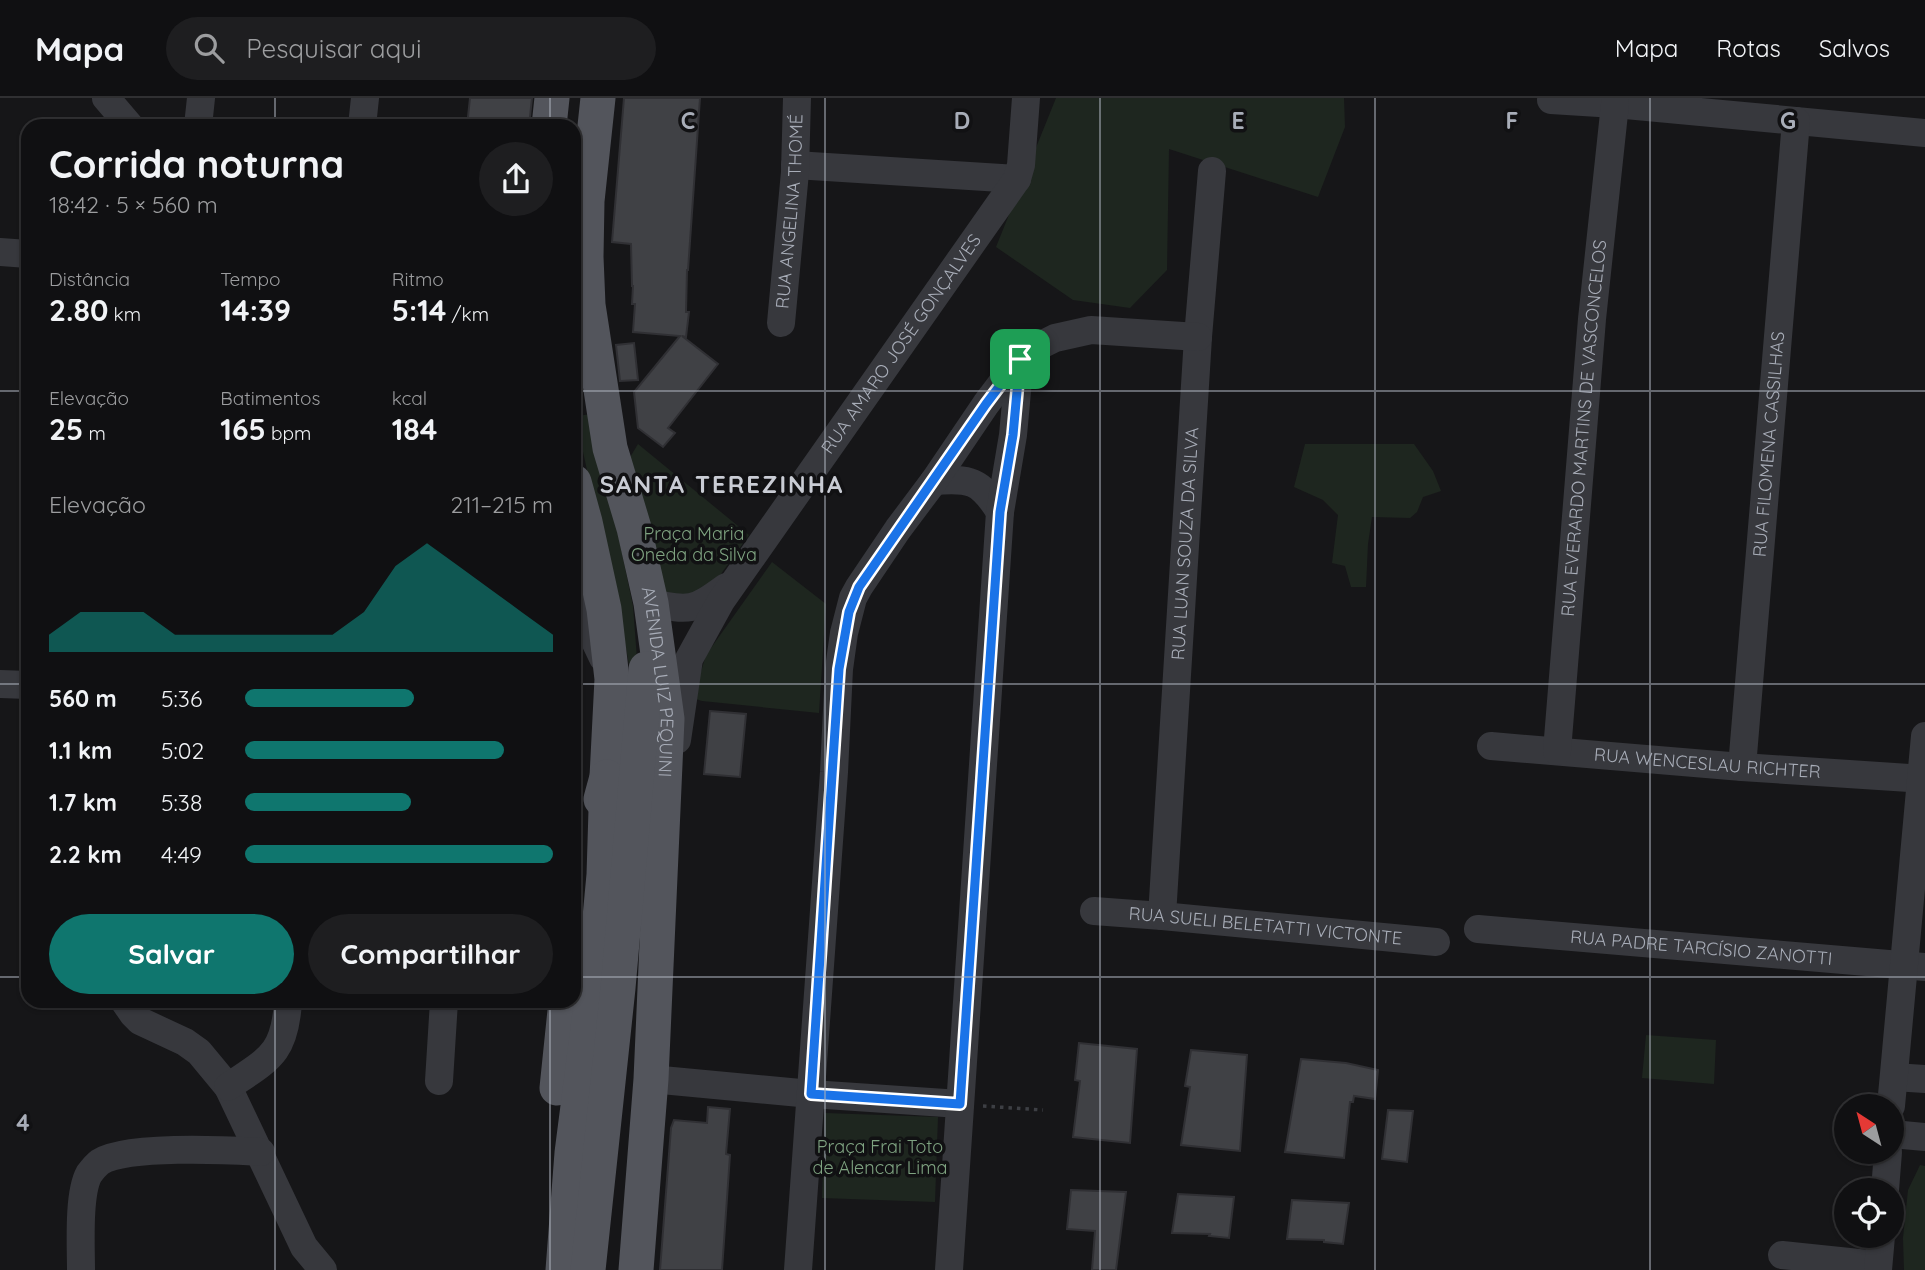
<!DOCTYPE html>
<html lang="pt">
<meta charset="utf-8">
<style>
body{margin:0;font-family:Quicksand,sans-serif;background:#1e1e20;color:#f1f3f6;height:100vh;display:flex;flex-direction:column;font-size:26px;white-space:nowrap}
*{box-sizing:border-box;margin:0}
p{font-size:23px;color:#9c9d9f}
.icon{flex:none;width:38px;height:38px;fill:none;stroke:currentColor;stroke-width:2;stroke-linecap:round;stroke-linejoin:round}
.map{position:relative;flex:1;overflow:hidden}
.drawer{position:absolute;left:21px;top:21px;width:560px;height:889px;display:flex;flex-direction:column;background:#101012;border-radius:21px;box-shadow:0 2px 5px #0004,0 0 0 2px #303032}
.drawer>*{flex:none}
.needle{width:46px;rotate:324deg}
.controls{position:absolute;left:1834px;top:996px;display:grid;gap:14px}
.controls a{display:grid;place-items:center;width:70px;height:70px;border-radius:50%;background:#101012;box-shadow:0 2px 5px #0004,0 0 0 2px #303032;font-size:35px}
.pin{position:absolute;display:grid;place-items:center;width:60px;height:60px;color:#fff;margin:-30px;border-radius:14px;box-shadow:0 4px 10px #0006}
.round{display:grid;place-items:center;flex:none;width:74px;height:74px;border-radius:37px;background:#1e1e20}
.overview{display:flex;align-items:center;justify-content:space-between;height:119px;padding:0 28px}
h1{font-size:38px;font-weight:700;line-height:52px}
.figures{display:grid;grid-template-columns:repeat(3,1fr);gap:10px;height:119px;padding:7px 28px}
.figures div{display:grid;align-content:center}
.figures b{font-size:30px;font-weight:700}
.figures small{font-size:19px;font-weight:400}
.figures p{font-size:19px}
.chart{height:196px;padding:14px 28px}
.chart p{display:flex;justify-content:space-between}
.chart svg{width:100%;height:126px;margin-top:7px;fill:#0f766e;opacity:.7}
.primary-button{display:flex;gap:14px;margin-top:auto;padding:14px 28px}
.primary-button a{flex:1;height:80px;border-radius:42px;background:#0f766e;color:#fff;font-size:28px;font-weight:700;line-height:80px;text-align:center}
.primary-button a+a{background:#1e1e20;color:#f1f3f6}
ul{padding:0 28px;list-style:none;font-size:23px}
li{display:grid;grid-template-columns:112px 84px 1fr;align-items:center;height:52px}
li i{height:18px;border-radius:9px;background:#0f766e}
header{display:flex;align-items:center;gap:42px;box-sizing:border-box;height:98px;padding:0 35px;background:#101012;border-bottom:2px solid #303032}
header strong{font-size:33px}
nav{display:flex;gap:38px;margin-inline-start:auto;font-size:24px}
.search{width:490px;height:63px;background:#1e1e20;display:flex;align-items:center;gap:18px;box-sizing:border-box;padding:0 24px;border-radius:38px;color:#9c9d9f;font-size:26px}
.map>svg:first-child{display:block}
</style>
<header>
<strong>Mapa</strong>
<div class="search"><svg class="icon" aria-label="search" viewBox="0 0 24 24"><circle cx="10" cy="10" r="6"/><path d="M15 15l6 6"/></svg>Pesquisar aqui</div>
<nav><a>Mapa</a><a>Rotas</a><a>Salvos</a></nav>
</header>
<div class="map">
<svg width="1925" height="1172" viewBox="0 0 1925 1172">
<rect width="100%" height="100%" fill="#161618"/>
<!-- green -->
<path fill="#1e261f" d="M1056,0h288l1,29 -27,70 -149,-48 -2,121 -37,38 -57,-8 -77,-53z
M593,316l40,192 5,66 -7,4 -10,-56 -30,-119 -4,-31 -12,-54z
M638,346l111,91 -28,39 -25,23 -31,-5 -36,-133z
M1305,346h109l19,27 8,20 -18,6 -6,15 -7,6 -38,-1 -4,27 -2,43h-15l-6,-21 -13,-3 6,-48 -15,-15 -29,-13z
M772,464l54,42 -7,109 -117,-12 -9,-3 13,-43z
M1646,937l70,5 -2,44 -72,-6z
M825,1015l113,4 -3,85 -113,-4z
M1920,1067l5,1v104h-21l-1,-32 5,-48z"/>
<!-- building -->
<path fill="#404145" stroke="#303034" stroke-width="2" d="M470,0h62l-3,28h-62z
M624,0h76l-12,172h-1l-1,42h3l-3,25 -4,-1 36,28 -50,64 7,5 -12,14 -25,-19 -4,-36 46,-56 -47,-4 2,-28h-3l1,-18h-1l-1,-42 -19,-2z
M634,245l4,37 -18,1 -4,-36z
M710,613l36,3 -6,63 -36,-3z
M1079,945l58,6 -7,94 -57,-6 7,-56 -5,-1z
M1191,952l56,5 -7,96 -59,-6 9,-58 -5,-1z
M1301,961l45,4 32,7 -3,29 -21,-3 -1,6h-3l-6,56 -59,-6z
M708,1009l22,2 -4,45 4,1 -8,115h-62l11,-142 3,-8 33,3z
M1388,1012l25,1 -6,51 -25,-3z
M1071,1092l55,2 -10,78h-24l3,-39 -28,-2z
M1178,1096l56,3 -5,41 -20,-2 1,-2 -38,-1z
M1292,1102l57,3 -6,41 -19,-2v-2l-37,-1z"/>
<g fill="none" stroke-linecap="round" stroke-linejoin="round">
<!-- path -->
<path stroke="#3d3f44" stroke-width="3.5" stroke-dasharray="3.5 5" stroke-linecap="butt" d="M983,1008l60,4"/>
<!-- minor -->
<g stroke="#37383d" stroke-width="28">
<path d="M106,0l24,28"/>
<path d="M1551,2l64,4 310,29"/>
<path d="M198,28l3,-28"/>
<path d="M362,28l3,-28"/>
<path d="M795,67l222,14"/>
<path d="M0,154l28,2"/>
<path id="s1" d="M781,225l14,-151 2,-74"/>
<path d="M934,383c36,-3 46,-1 66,31"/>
<path d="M574,499l29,61"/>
<path d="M651,505c40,8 42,8 75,-16"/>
<path d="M0,586l28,1"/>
<path id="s2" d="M677,642l12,-81 32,-58 296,-422 4,-14 5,-67"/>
<path id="s3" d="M1491,648l251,21 183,12"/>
<path id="s4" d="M1557,653l35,-432 23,-215"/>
<path id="s5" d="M1742,669l54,-646"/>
<path id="s6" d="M1094,813l68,5 274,26"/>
<path id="s7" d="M1162,818l36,-579 14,-166"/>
<path id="s8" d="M1478,831l447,38"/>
<path d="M124,903l9,13 7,7 45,21 14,10 29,35 76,160 19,23"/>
<path d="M1894,979l31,2"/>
<path d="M651,981l160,15 149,10"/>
<path d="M439,983l5,-80"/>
<path d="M228,989c41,-28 57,-33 60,-86"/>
<path d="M1891,1008l34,-370"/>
<path d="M1892,1036l33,3"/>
<path d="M1885,1092l3,-38"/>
<path d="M1782,1157l96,10"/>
<path d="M81,1172c0,-24 -3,-76 8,-96 3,-4 7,-9 11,-12 27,-17 127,-12 161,-10"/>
<path d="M798,1172l36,-498 5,-103 5,-36 9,-35 6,-11 39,-58 36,-48 52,-77 34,-45 11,-9 24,-12 36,-8 107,7"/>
<path d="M949,1172l51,-758 13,-77 7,-76"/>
<path d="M1878,1172l3,-34"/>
</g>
<!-- major -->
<g stroke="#53555c" stroke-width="35">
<path id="s9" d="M598,0l-11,103 -1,56 2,48 22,143 24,80 17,75 16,116 -16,360 -15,191"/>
<path d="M549,28l3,-28"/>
<path d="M574,384l11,40 19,87 8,70 -5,98 -6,22"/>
<path d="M557,990l9,-87"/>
<path d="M563,1172l9,-117 22,-171 10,-107 3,-98"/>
<path d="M588,1172l30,-282 28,-319"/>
</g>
</g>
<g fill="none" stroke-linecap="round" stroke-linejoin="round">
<!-- route casing -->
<g stroke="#fff" stroke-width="14">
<path id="route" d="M1020,261l-7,76 -13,77 -40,592 -149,-10 28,-425 10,-57 10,-25 127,-183z"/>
</g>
<!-- route -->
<use href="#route" stroke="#1a73e8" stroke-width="9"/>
</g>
<!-- grid -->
<path fill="none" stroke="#a8adb8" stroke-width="2" stroke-opacity="0.55" d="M275,0v28M550,0v28M825,0v1172M1100,0v1172M1375,0v1172M1650,0v1172M0,293h28M574,293h1351M0,586h28M574,586h1351M0,879h28M574,879h1351M275,903v269M550,903v269"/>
<g text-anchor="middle" stroke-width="7" stroke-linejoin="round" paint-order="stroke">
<!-- street labels -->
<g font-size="18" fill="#a8adb8" stroke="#111113">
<text dy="6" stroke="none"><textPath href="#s1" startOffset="112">RUA ANGELINA THOMÉ</textPath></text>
<text dy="6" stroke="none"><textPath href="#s2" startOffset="462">RUA AMARO JOSÉ GONÇALVES</textPath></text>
<text dy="6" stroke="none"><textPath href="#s4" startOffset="324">RUA EVERARDO MARTINS DE VASCONCELOS</textPath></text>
<text dy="6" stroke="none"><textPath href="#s5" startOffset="324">RUA FILOMENA CASSILHAS</textPath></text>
<text dy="6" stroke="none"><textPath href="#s7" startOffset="373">RUA LUAN SOUZA DA SILVA</textPath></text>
<text dy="6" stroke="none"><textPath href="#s9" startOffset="592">AVENIDA LUIZ PEQUINI</textPath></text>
<text dy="6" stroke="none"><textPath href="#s3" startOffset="217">RUA WENCESLAU RICHTER</textPath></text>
<text dy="6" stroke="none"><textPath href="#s6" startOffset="172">RUA SUELI BELETATTI VICTONTE</textPath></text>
<text dy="6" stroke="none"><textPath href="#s8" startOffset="224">RUA PADRE TARCÍSIO ZANOTTI</textPath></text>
</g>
<!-- park labels -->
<g font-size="18" fill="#7fa381" stroke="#111113">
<text x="694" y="442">Praça Maria<tspan x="694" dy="21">Oneda da Silva</tspan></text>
<text x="880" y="1055">Praça Frai Toto<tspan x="880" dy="21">de Alencar Lima</tspan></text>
</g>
<!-- district labels -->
<g font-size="24" font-weight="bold" letter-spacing="2" fill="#c9ccd4" stroke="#111113">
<text x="722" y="395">SANTA TEREZINHA</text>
</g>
</g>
<g font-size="23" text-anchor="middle" font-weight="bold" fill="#a8adb8" stroke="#111113" stroke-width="7" stroke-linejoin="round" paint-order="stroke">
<text x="688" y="31">C</text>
<text x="962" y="31">D</text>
<text x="1238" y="31">E</text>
<text x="1512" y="31">F</text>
<text x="1788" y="31">G</text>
<text x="23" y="1033">4</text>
</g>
</svg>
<div class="controls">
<a><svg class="needle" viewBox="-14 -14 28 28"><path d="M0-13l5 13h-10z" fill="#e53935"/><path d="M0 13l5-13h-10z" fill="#9c9d9f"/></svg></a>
<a><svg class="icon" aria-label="locate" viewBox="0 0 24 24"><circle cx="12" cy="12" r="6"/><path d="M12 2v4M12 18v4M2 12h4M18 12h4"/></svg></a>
</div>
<div class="pin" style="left:1020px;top:261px;background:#1e9e55"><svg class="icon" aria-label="arrive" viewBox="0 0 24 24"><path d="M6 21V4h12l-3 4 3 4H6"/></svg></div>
<section class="drawer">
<div class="overview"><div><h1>Corrida noturna</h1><p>18:42 · 5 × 560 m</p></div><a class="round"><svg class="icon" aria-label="share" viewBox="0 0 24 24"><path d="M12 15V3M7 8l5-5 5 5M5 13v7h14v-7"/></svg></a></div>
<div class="figures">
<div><p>Distância</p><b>2.80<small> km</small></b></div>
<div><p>Tempo</p><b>14:39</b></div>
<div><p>Ritmo</p><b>5:14<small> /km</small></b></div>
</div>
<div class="figures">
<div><p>Elevação</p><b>25<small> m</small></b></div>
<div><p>Batimentos</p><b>165<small> bpm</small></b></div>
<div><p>kcal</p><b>184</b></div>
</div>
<div class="chart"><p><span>Elevação</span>211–215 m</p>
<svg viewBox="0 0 160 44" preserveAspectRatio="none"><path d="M0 44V38L10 30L20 30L30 30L40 38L50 38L60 38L70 38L80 38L90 38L100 30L110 14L120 6L130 14L140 22L150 30L160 38V44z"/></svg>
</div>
<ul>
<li><b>560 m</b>5:36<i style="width:55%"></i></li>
<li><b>1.1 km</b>5:02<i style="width:84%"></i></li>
<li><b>1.7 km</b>5:38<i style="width:54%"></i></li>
<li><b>2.2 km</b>4:49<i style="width:100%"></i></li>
</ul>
<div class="primary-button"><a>Salvar</a><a>Compartilhar</a></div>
</section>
</div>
